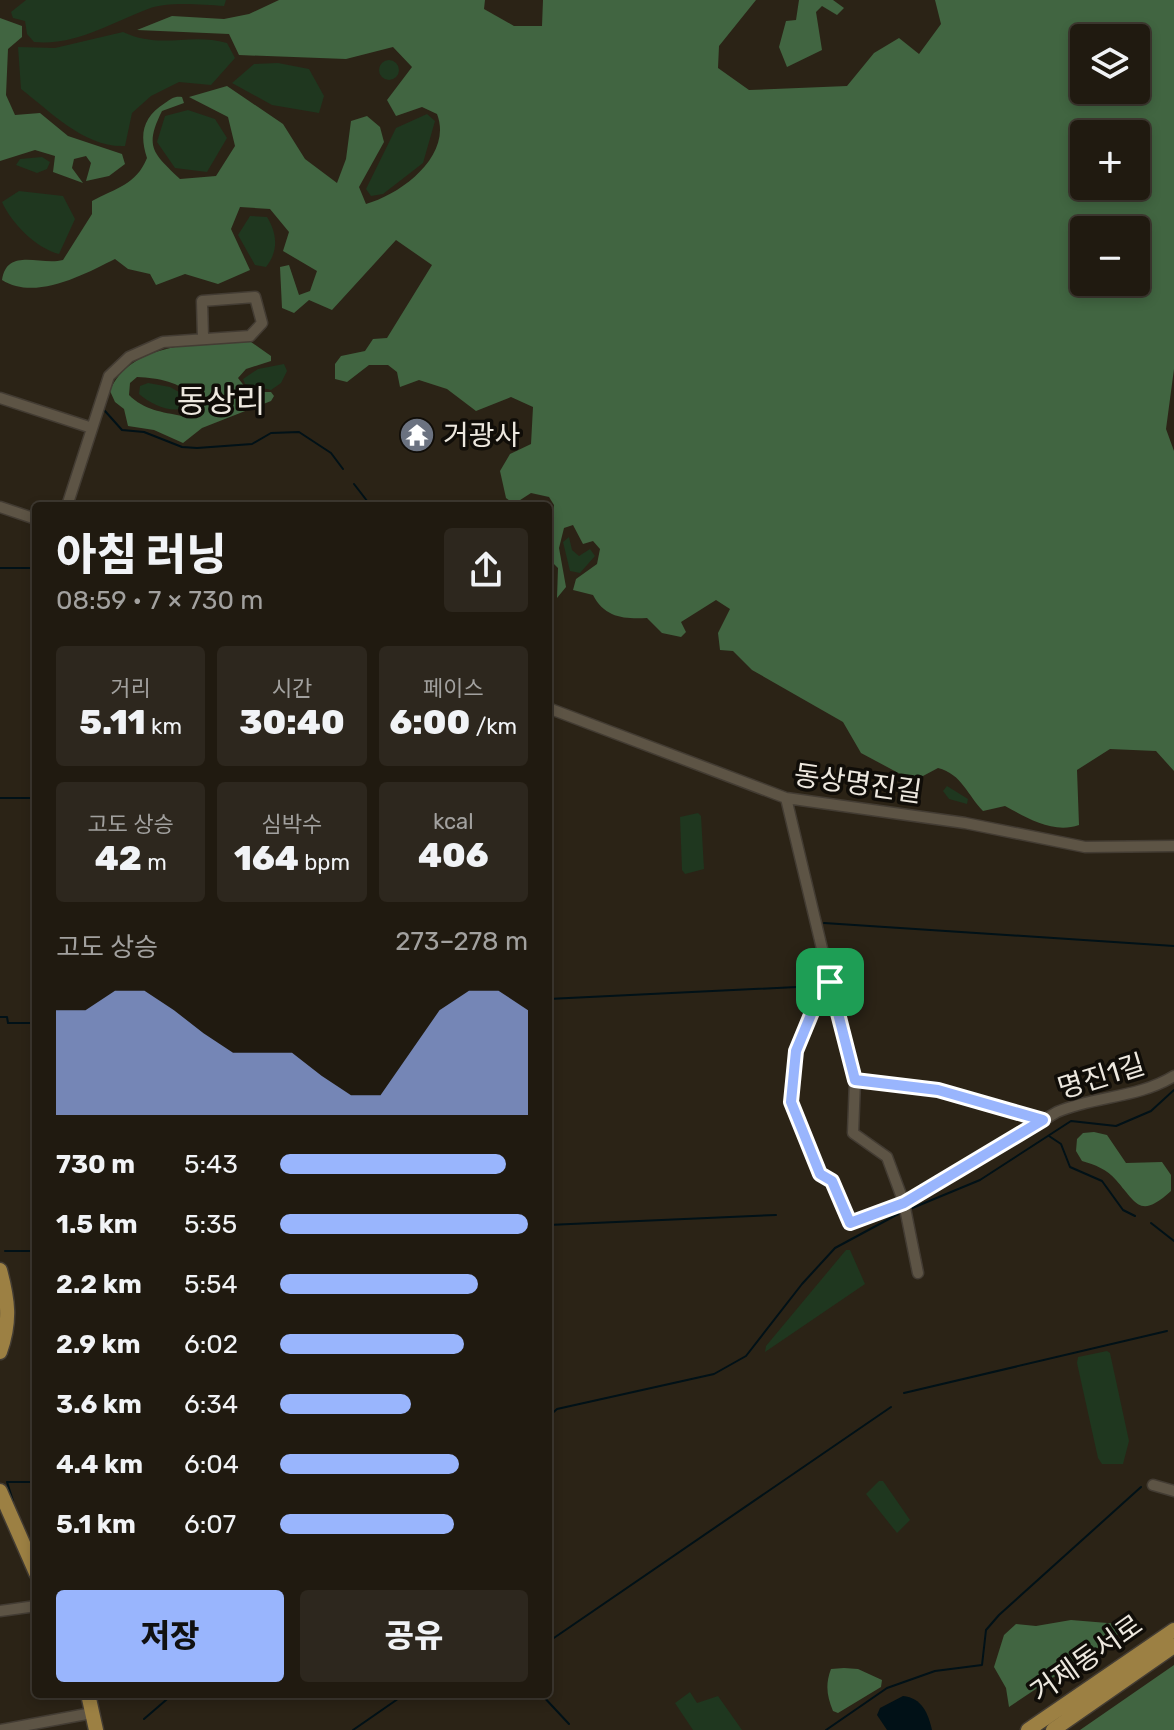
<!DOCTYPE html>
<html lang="ko">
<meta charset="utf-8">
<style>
body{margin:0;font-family:Rubik,"Noto Sans KR",sans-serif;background:#2d271e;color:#f1f3f6;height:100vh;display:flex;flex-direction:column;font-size:30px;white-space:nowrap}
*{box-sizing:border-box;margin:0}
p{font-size:26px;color:#a2a19f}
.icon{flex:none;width:44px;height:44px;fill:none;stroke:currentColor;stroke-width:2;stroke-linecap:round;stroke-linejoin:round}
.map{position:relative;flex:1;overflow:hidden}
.side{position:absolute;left:32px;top:502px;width:520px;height:1196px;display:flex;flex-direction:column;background:#201a10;border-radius:8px;box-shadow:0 4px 12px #0003,0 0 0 2px #3d3830}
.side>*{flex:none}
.fabs{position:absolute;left:1070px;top:24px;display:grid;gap:16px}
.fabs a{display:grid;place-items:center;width:80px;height:80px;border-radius:8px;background:#201a10;box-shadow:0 4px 12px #0003,0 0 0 2px #3d3830;font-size:40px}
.pin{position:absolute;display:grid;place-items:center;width:68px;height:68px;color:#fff;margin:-34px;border-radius:16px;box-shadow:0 4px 12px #0006}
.round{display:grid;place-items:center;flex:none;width:84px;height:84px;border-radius:8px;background:#2d271e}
.summary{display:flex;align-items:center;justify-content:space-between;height:136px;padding:0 24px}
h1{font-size:44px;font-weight:800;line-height:60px}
.figures{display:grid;grid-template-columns:repeat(3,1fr);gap:12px;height:136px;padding:8px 24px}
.figures div{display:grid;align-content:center;border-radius:8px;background:#2d271e;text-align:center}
.figures b{font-size:34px;font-weight:800}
.figures small{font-size:22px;font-weight:400}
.figures p{font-size:22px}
.chart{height:224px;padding:16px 24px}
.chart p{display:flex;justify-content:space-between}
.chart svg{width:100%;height:144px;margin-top:8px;fill:#99b5fd;opacity:.7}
.cta{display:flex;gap:16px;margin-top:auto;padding:16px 24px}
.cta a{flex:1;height:92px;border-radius:8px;background:#99b5fd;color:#111;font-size:32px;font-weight:800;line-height:92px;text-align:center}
.cta a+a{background:#2d271e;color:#f1f3f6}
ul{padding:0 24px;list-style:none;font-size:26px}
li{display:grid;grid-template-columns:128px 96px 1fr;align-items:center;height:60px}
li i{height:20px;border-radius:10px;background:#99b5fd}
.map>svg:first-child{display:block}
</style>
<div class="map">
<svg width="1174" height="1730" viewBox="0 0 1174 1730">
<rect width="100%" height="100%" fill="#2b2316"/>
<!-- green -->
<path fill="#1f371f" d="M26,0h200l-2,6c-22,-1 -55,-5 -76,3 -38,14 -72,37 -114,33l-7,-8 -2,-13 -12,-3 -2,-6z
M123,32c38,18 67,0 104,11l8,15 -24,27 -32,-3 -28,14 -19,17 -7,33c-40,2 -74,-34 -104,-57l-3,-42 37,1z
M379 70a10 10 0 1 1 20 0a10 10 0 1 1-20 0Z
M278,63l31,6 15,27 -5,17 -47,-8 -40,-22 22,-19z
M188,110l27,9 12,19 -20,34 -32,-4 -18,-26 8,-26z
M427,114l8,7 -12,42 -40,31 -12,2 -5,-7 30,-61z
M42,157l8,5 -3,7 -10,4 -21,-8 4,-6z
M19,191l44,5 12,23 -16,35c-23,-6 -47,-30 -57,-52z
M250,216l17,1c10,16 12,34 -1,50l-11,-2 -17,-30z
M284,364l3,7 -6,12 -10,7 -26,-6 -2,-5 15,-10z
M148,383l22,4 18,10v10c-17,7 -36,-2 -49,-13l1,-8z
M569,537l3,13 7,6 11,-7 5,7 -15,17 -10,-2 -7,-29z
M947,786l21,13 -1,5 -18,-5 -6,-8z
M698,813l3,3 3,53 -19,5 -3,-4 -2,-53z
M846,1250h4l15,34 -100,68 1,-6z
M1107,1351l3,2 19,88 -6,23h-21l-4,-6 -21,-95 1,-6z
M879,1481h4l27,39 -13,13 -31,-39z
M690,1692l7,11 21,-7 24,34h-49l-18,-27z"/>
<!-- forest -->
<path fill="#416541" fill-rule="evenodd" d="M279,0h206l-1,9 30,17h28l1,-26h213l-37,46 -1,22 31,22 98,-4 27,-33 25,-15 20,16 22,-30 -6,-24h239v369l-8,60 8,22v320l-18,-20 -46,-2 -33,21 2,55c-26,9 -52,-7 -74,-19l-22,5c-15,-15 -21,-37 -45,-43l-15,8h-19l-43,-23 -18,-31 -91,-52 -19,-19 -13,-1 -2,-17 12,-24 -14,-9 -35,22 5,10 -5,5 -19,-4 -15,-15c-23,1 -42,0 -54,-23l-20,-5 3,-11 21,-15 3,-15 -7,-8 -10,3 -10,-19 -9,3 -5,20 7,39 -9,11 1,-30 -10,-10 6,-53 -5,-8 -18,-4 -17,11 -8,-6 -6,-27 10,-17 21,-10 2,-37 -22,-10 -35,14 -29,-22 -28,-9 -19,7 -3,-15 -9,-7h-19l-22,17 -12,-3v-15l6,-8 24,-5 8,-12 14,-1 45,-73 -36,-25 -64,70 -23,-10 -15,13 -12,-5 -2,-41 9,-2 10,30 11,-4 7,-20 -34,-20 6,-19 -19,-23 -30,-2 -9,22 19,41 -32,14 -33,-10 -29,11 -6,-11 -22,-5 -13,-10c-32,16 -80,42 -113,21 5,-33 39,-14 61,-20l29,-46v-13c24,-13 44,-16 55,-43 -8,-24 -4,-41 18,-55 6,-4 9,-7 17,-6l2,6 -22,8c-18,36 -9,42 18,68l36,-3 19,-30 -7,-29 -39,-20 38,-11 56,38 22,35 32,24 9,-24 5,-38 16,-5 13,11 4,15 -25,45 7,17c36,-10 87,-49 71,-90l-15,-7 -26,9 -9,-16 25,-33 -19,-20 -47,12 -107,-4 -10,-21 -92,-4 35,-14 52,3 25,-5zM1084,38h52v52h-52zM1084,134h52v52h-52zM1136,230v52h-52v-52z
M799,0h34l11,8 -7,7 -15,-9 -6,6 6,38 -35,17 -8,-20 7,-26 10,-1z
M0,18l22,8v11l-14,12 -2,46 9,20 25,-2 28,23 54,18 3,10 -16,12 -23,5 5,-18 -5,-7 -12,3 -2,9 11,15 -30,-11 2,-16 -20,-6 -35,11z
M240,341l11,1 20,14v5l-25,8 -8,9 11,14h22l3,4 -3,5 -69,27 -19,15 -29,-13 -26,-4 -4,-17 -9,-7 -5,-11c19,-47 86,-48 130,-50zM137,377c23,1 41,5 59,20l-3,13 -11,6c-20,-4 -38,-6 -53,-21l1,-12z
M1094,1132l13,3 19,28 36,-1 9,13v16c-31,28 -34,13 -55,-11 -9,-11 -21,-15 -34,-19l-6,-10 1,-12 6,-6z
M1071,1620l61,5 -123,82 -3,-19 -12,-21 10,-32 12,-11 20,2z
M1174,1665v65h-94z
M844,1668l14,1 24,11 -1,7 -43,26 -5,-2c-6,-15 -8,-26 -2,-42z"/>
<!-- water -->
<path fill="#011117" d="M903,1696c19,2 25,17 29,34h-45l-10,-15 3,-7z"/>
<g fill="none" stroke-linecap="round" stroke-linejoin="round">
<!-- stream -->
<path stroke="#011117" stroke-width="2" d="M105,411l17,19 22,2 38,15 15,1 55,-4 19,-11 28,-1 32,21 12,16
M354,484l17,22
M0,568h36
M0,798h36
M824,923l350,23
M548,999l269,-13
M0,1017h7l1,6h28
M1049,1136l12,8 9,23 32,14 21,29 12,6
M910,1209l70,-29 91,-59 45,5 35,-15 23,-21
M1151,1223l23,18
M548,1225l228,-10
M5,1251h31
M904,1393l263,-62
M548,1417l9,-8 157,-35 32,-18 56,-72 33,-36 65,-35
M13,1501l-6,-19h29
M548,1642l343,-235
M541,1694l28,30
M144,1719l29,-25
M353,1730l52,-36
M826,1730l61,-42 48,-17 47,-6 4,-35 13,-15 142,-128"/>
<!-- minor casing -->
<g stroke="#433c33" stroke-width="13">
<path id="minor" d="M0,398l92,30
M67,506l42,-130 20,-19 34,-15 87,-6 12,-13 -7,-26 -53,4 1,36
M0,507l36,12
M548,708l238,90 179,25 120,24 89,-1
M786,798l44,184 -8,6 -26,63 -5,51 29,72 12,7 18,42 54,-20 153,-91c40,-17 79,-13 117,-36
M830,982l25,98 -2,53 34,24 17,46 14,70
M855,1080l83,10 105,30
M1153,1485l21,6
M0,1611l36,-5
M1,1730l91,-17"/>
</g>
<!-- major casing -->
<g stroke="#433c33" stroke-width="17">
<path id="major" d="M0,1270c8,30 11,51 0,82
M0,1491l36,82
M88,1694l8,36
M1028,1730l146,-100
M1053,1730l121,-84"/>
</g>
<!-- minor -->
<use href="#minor" stroke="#5d5445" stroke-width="10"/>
<!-- major -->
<use href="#major" stroke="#9c8043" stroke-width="14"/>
</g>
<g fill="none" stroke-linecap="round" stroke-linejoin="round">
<!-- route casing -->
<g stroke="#fff" stroke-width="16">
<path id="route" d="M830,982l25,98 83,10 105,30 -139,83 -54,20 -18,-42 -12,-7 -29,-72 5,-51 26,-63z"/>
</g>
<!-- route -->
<use href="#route" stroke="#99b5fd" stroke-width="10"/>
</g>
<!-- icons -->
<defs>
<g id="temple-disc" transform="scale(1.8)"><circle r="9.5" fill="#6b7280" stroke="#100d08"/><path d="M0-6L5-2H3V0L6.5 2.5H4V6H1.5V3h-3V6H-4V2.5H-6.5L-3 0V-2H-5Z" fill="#fff"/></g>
</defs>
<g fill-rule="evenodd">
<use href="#temple-disc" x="417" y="435"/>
</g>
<g text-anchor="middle" stroke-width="7" stroke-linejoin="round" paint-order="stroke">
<!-- poi labels -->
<g font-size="28" fill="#ede8df" stroke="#100d08" text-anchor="start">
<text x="443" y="445">거광사</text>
</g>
<!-- street labels -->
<g font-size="28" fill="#ede8df" stroke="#100d08">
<text transform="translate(858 783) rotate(8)" y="10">동상명진길</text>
<text transform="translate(1101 1076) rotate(-17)" y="10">명진1길</text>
<text transform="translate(1086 1658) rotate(-35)" y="10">거제동서로</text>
</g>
<!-- quarter labels -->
<g font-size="32" fill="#ede8df" stroke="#100d08">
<text x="221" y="412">동상리</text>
</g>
</g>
</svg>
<div class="fabs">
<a><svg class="icon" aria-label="layers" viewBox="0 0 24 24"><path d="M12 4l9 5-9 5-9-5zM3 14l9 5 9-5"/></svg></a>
<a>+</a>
<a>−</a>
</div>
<div class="pin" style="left:830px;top:982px;background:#1e9e55"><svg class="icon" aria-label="arrive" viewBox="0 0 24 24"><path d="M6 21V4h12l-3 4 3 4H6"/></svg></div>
<section class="side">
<div class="summary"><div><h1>아침 러닝</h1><p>08:59 · 7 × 730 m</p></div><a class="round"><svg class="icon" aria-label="share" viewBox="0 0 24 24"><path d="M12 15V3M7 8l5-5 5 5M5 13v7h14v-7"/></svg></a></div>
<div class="figures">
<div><p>거리</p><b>5.11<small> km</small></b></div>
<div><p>시간</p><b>30:40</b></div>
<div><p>페이스</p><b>6:00<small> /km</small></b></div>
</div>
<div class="figures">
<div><p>고도 상승</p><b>42<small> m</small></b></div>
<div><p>심박수</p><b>164<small> bpm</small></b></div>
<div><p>kcal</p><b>406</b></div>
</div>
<div class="chart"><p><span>고도 상승</span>273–278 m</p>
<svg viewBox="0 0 160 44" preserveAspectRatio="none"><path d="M0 44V12L10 12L20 6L30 6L40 12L50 19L60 25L70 25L80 25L90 32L100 38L110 38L120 25L130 12L140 6L150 6L160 12V44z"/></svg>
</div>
<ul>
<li><b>730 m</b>5:43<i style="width:91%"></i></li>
<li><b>1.5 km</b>5:35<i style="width:100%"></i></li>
<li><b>2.2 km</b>5:54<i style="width:80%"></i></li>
<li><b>2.9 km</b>6:02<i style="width:74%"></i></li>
<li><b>3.6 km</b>6:34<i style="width:53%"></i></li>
<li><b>4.4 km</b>6:04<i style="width:72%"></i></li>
<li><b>5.1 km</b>6:07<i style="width:70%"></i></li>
</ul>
<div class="cta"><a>저장</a><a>공유</a></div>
</section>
</div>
